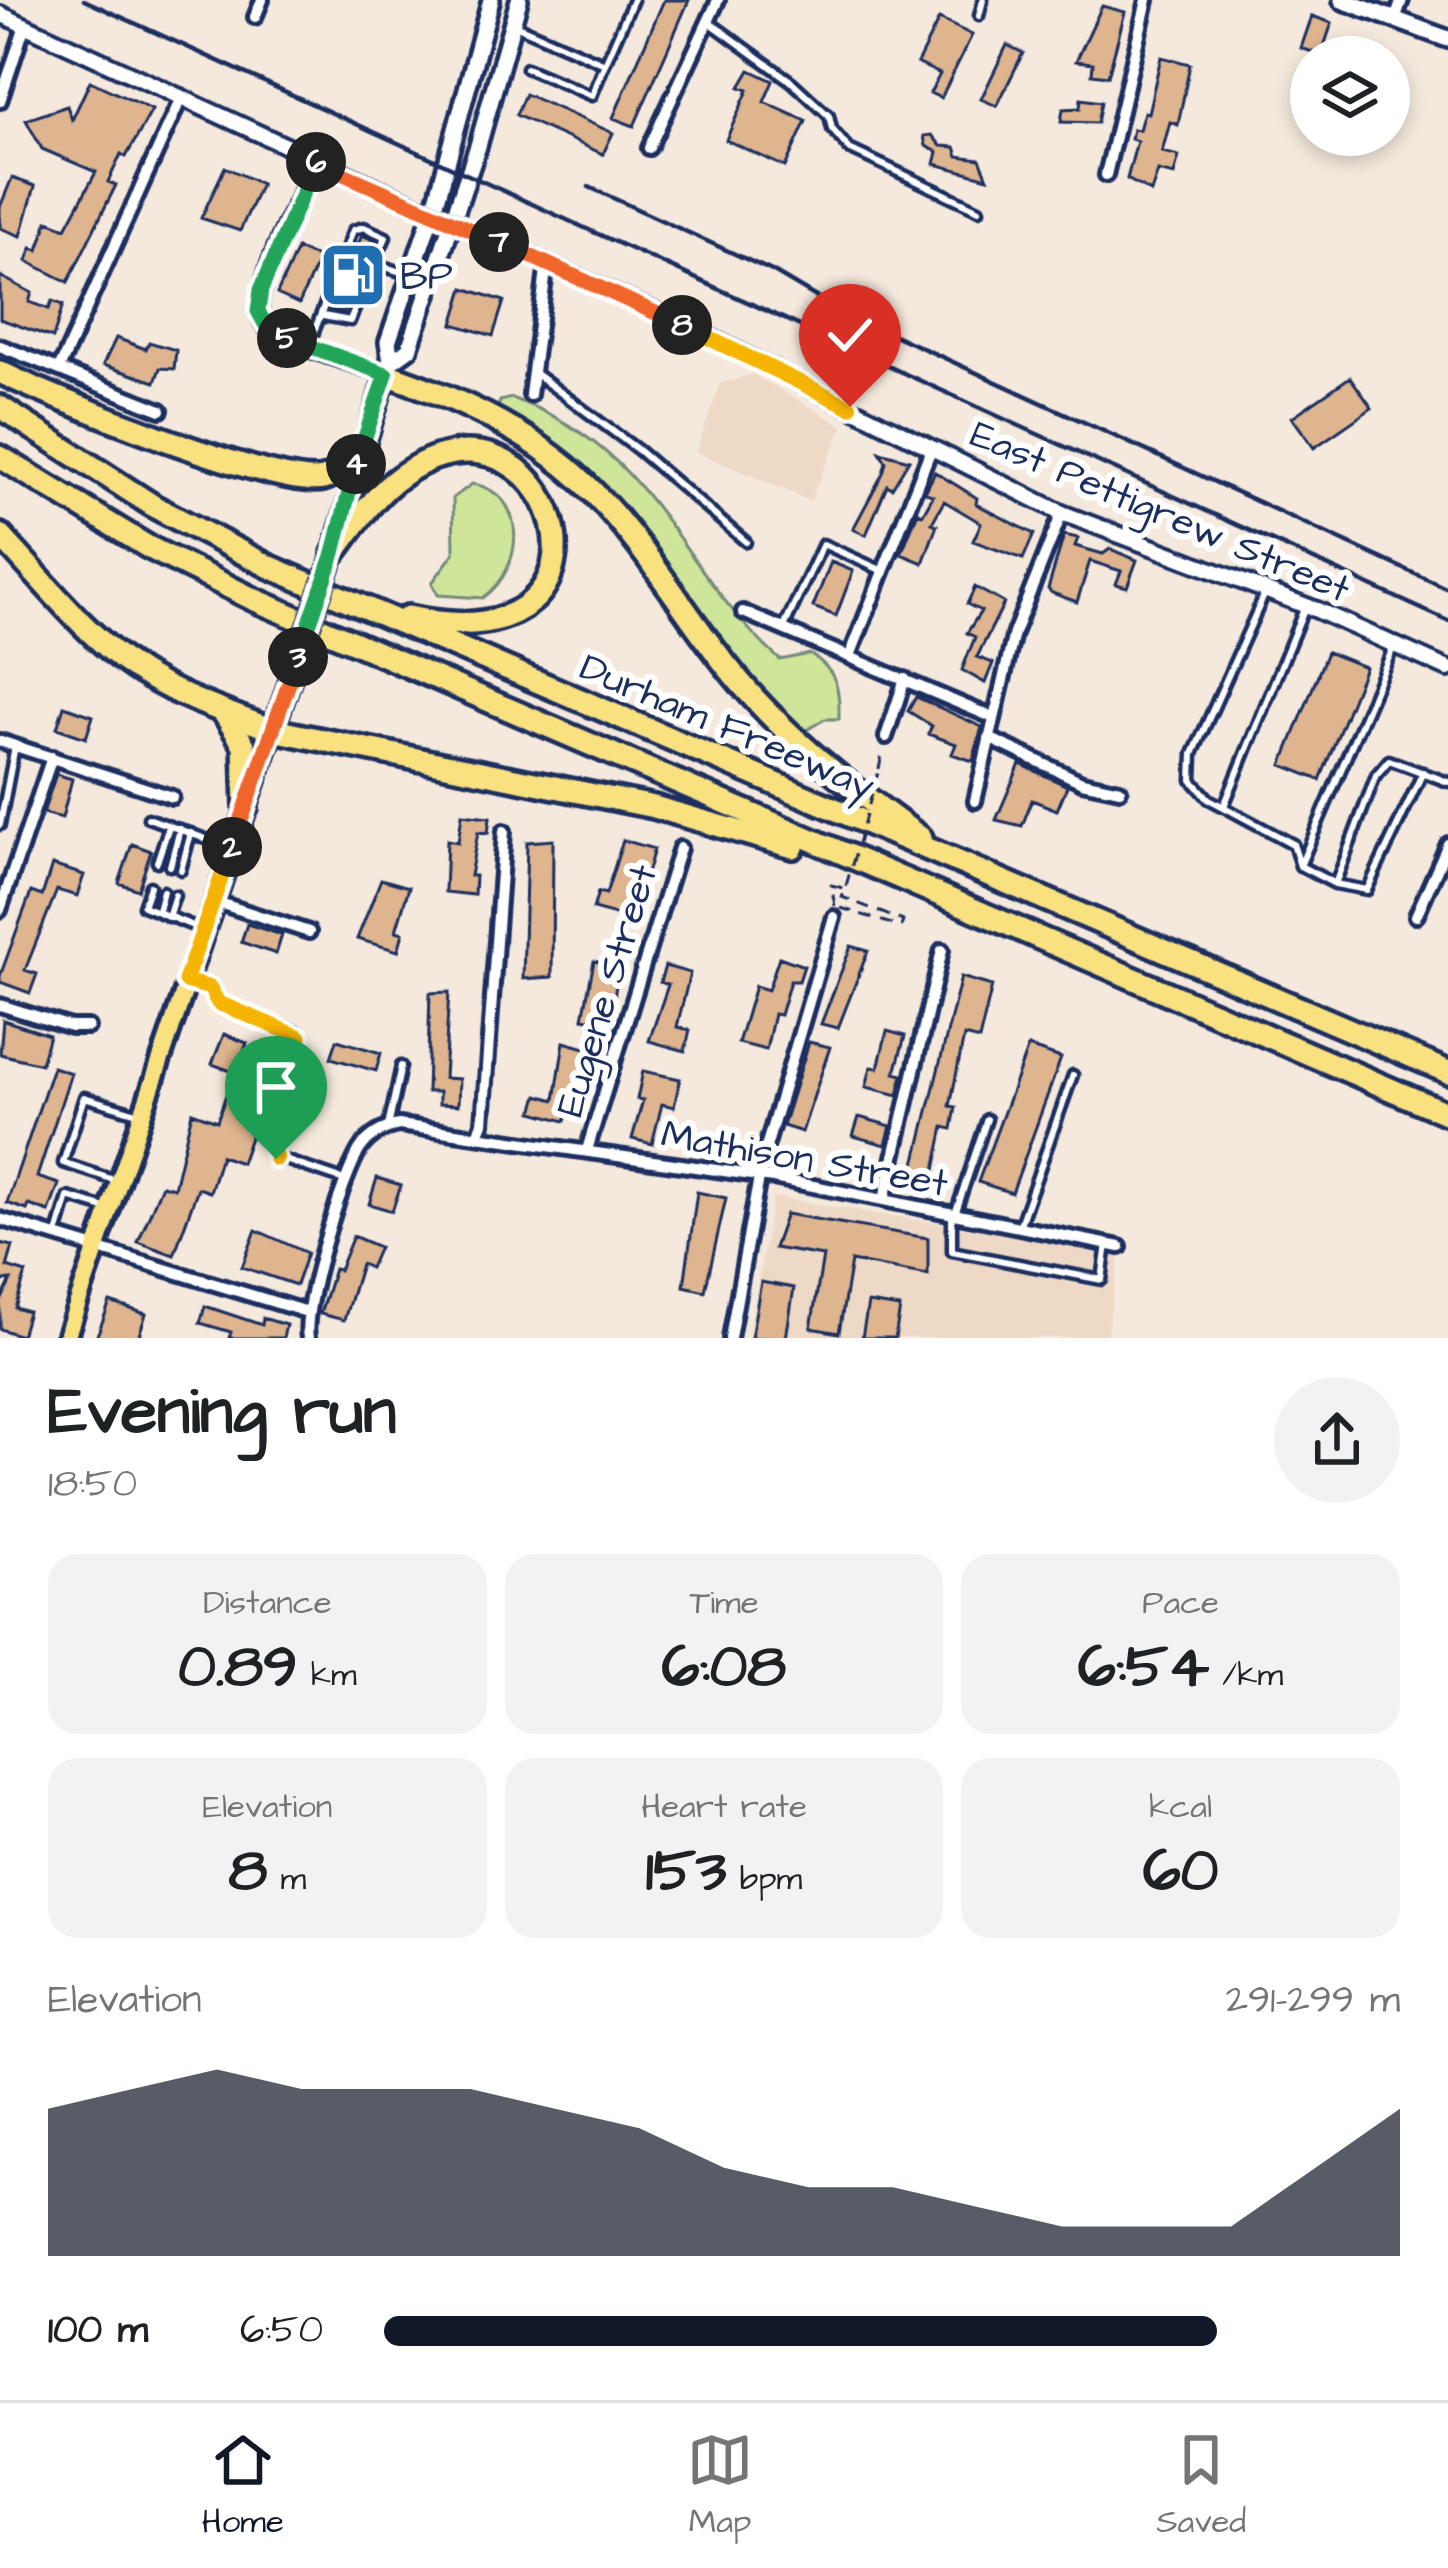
<!DOCTYPE html>
<meta charset="utf-8">
<style>
body{margin:0;font-family:"Architects Daughter",sans-serif;background:#f2f2f2;color:#202124;height:100vh;display:flex;flex-direction:column;font-size:45px;white-space:nowrap}
*{box-sizing:border-box;margin:0}
p{font-size:39px;color:#757577}
.icon{flex:none;width:66px;height:66px;fill:none;stroke:currentColor;stroke-width:2;stroke-linecap:round;stroke-linejoin:round}
.map{position:relative;height:1338px;overflow:hidden}
.details{display:flex;flex-direction:column;background:#fff;flex:1}
.details>*{flex:none}
.tools{position:absolute;left:1290px;top:36px;display:grid;gap:24px}
.tools a{display:grid;place-items:center;width:120px;height:120px;border-radius:50%;background:#fff;box-shadow:0 6px 18px #0003;font-size:60px}
.pin{position:absolute;display:grid;place-items:center;width:102px;height:102px;color:#fff;margin:-123px -51px;border-radius:50% 50% 50% 0;rotate:-45deg;box-shadow:0 0 12px #0007}
.pin .icon{rotate:45deg}
.km{position:absolute;width:60px;height:60px;margin:-30px;border-radius:50%;background:#222;color:#fff;font-size:33px;line-height:60px;text-align:center}
.round{display:grid;place-items:center;flex:none;width:126px;height:126px;border-radius:63px;background:#f2f2f2}
.head{display:flex;align-items:center;justify-content:space-between;height:204px;padding:0 48px}
h1{font-size:66px;font-weight:800;line-height:90px}
.stats{display:grid;grid-template-columns:repeat(3,1fr);gap:18px;height:204px;padding:12px 48px}
.stats div{display:grid;align-content:center;border-radius:30px;background:#f2f2f2;text-align:center}
.stats b{font-size:60px;font-weight:800}
.stats small{font-size:33px;font-weight:400}
.stats p{font-size:33px}
.chart{height:336px;padding:24px 48px}
.chart p{display:flex;justify-content:space-between}
.chart svg{width:100%;height:216px;margin-top:12px;fill:#111827;opacity:.7}
ul{padding:0 48px;list-style:none;font-size:39px}
li{display:grid;grid-template-columns:192px 144px 1fr;align-items:center;height:90px}
li i{height:30px;border-radius:15px;background:#111827}
.menu{display:flex;justify-content:space-around;align-items:center;height:168px;border-top:3px solid #e0e0e0;background:#fff;font-size:33px;color:#757577}
.menu a{display:grid;justify-items:center;gap:6px}
.menu .current{color:#111827}
.map>svg:first-child{display:block}
</style>
<div class="map">
<svg width="1448" height="1338" viewBox="0 0 1448 1338">
<rect width="100%" height="100%" fill="#f5e9dd"/>
<filter id="ink" filterUnits="userSpaceOnUse"><feTurbulence type="fractalNoise" baseFrequency=".00833" numOctaves="2"/><feDisplacementMap in="SourceGraphic" scale="24" xChannelSelector="R" yChannelSelector="G"/><feConvolveMatrix kernelMatrix="1 2 1 2 8 2 1 2 1" color-interpolation-filters="sRGB"/></filter>
<g filter="url(#ink)">
<!-- built -->
<path fill="#eed9c6" d="M753,374l90,52 -33,75 -114,-49 24,-68z
M773,1197l347,55 -14,86h-358z"/>
<!-- green -->
<path fill="#cfe59a" stroke="#758a7c" stroke-width="3" d="M511,398c147,51 165,170 269,262l30,-6c27,16 30,35 29,65h-14l-20,12 -46,-42c-79,-108 -143,-211 -262,-279l3,-9z
M472,484c57,9 53,85 11,114l-45,-3 -6,-12 22,-30 -1,-55z"/>
<!-- building -->
<path fill="#deb58f" stroke="#1b2f5e" stroke-width="3" d="M664,0h25l-55,126 -21,-8z
M1102,6l23,6 -17,64 -16,-2 1,-11 -17,-2z
M1312,16l20,7 -11,32 -20,-7z
M939,19l33,16 -31,63 -11,-5 10,-19 -23,-11z
M1007,45l16,8 -26,53 -16,-7z
M1161,57l29,7 -12,61 -8,-3 -8,30 17,4 -5,19 -16,-4 -7,21 -24,-13 10,-38 -6,-2 2,-10 6,1 5,-18 4,1z
M750,70l23,11 -9,21 42,19 -21,46 -59,-27 22,-50 -8,-3z
M90,81l62,29 -26,47 -5,-3 -13,28 8,3 -48,97 -41,-21 5,-13 6,2 10,-29 18,7 30,-56 -54,-23 -16,-29 41,-14 5,14z
M525,94l88,39 -10,21 -87,-39z
M1081,99l20,3 -4,21 -36,-1 2,-13 17,-1z
M932,135l9,11 14,1 3,9 22,3 8,19 -53,-14 3,-12 -12,-6 -2,-10z
M225,167l36,17 -21,47 -39,-13z
M12,178l23,8 -14,50 -21,-8v-21z
M362,235l14,6 -32,71 -13,-2z
M297,249l22,9 -20,46 -22,-10z
M0,276l32,17 -3,9 20,7 3,-8 11,4 -10,33 -53,-19z
M464,288l40,13 -11,35 -40,-12z
M116,338l30,11 3,-7 27,8 -2,19 -14,-1 -5,14 -52,-17z
M1350,377l22,31 -58,40 -22,-31z
M880,452l29,8 -17,28 -5,-3 -21,50 -13,-6 30,-56 3,-11z
M935,472l42,26 -1,6 58,30 -11,25 -50,-18 8,-18 -37,-22 -12,22 5,2 -14,38 -22,-9 17,-42 5,2 10,-18 -8,-4z
M1064,535l14,3 -3,8 28,8 7,-5 27,11 -10,27 -11,-3 5,-13 -31,-10 -13,41 -25,-9 -4,-4z
M831,562l22,9 -17,45 -23,-9z
M975,587l29,16 -27,54 16,6 -8,20 -23,-13 13,-33 -8,-4 14,-22 -14,-7z
M1327,652l38,15 -45,113 -38,-15z
M916,697l66,30 -9,34 -21,-7 4,-10 -28,-10 4,-8 -24,-15z
M64,706l29,10 -7,22 -29,-10z
M1020,764l47,22 -10,24 -25,-10 -10,26 -26,-6z
M56,774l16,5 -10,39 -19,-5z
M462,814l28,3 -2,16 -10,-1 -8,44h5l-1,19 -29,-3 2,-52 11,2z
M553,840l-1,137 -29,2 4,-137z
M623,840l31,9 -20,71 -41,-11 5,-17 8,2z
M132,844l19,7 -13,39 -19,-7z
M52,865l32,10 -7,21 -20,-6 -32,80 12,4 -7,19 -30,-11v-6l31,-84 11,4z
M381,879l28,8 -13,44 7,2 -5,18 -41,-12z
M247,924l35,11 -6,19 -35,-12z
M851,946l17,5 -30,77 -17,-4z
M779,957l25,9 -5,15h-9l-10,34 -6,-1 -8,36 -28,-7 17,-57 13,4z
M594,961l25,5 -9,57 -27,-5z
M665,966l25,7 -13,54 13,3 -5,21 -36,-10 19,-56 -8,-3z
M961,977l31,9 -13,54 -15,-4 -14,70 6,1 -4,22 -8,-2 -12,57 -21,-4z
M449,992l-5,86 15,1 -1,26 -19,-1v-12h-12l3,-99z
M3,1020l46,15 -8,29 -41,-10z
M887,1031l18,5 -10,37 8,2 -5,20 -32,-8 5,-20 7,1z
M224,1034l23,9 -11,30 -24,-9z
M337,1040l44,13 -5,18 -45,-13z
M564,1042l25,7 -24,72 -32,-9 5,-17 17,5z
M809,1042l21,5 -28,85 -19,-6z
M1028,1047l33,11 -49,135 -34,-11z
M53,1067l18,6 -34,104 22,7 -10,28 -20,-7 -2,5 -20,-7z
M643,1071l37,8 -6,28 -12,-3 -10,40 -20,-5 11,-39 -6,-1z
M231,1080l35,12 -25,71 -20,-7 -11,36 -12,-4 -24,67 -36,-13 24,-57 12,3 18,-76 25,9z
M859,1117l32,9 -5,19 -33,-9z
M377,1178l24,7 -9,26 -23,-7z
M697,1192l29,6 -21,93 -21,-5z
M786,1214l142,24v37l-77,-14 -12,72 -28,-5 12,-72 -49,-8z
M256,1230l51,23 -11,32 -54,-18z
M353,1236l26,11 -9,21 -9,-4 -17,56 -24,-6 14,-45 5,1z
M0,1243l13,3 -6,21 19,6 -11,35 13,4 -7,24 -21,-7v-26l11,-23 -11,1z
M761,1282l33,6 -8,50h-35z
M110,1302l36,12 -8,24h-42z
M868,1303l32,5 -5,30h-33z
M205,1306l57,19 1,-7 23,7 -3,13h-54l2,-6 -31,-9z"/>
<g fill="none" stroke-linecap="round" stroke-linejoin="round">
<!-- service casing -->
<g stroke="#1b2f5e" stroke-width="15">
<path id="service" d="M979,16l4,-16
M708,21l84,61 37,34 3,13 17,20 130,61
M515,25l90,39 28,-64
M526,68l66,28 12,-30
M376,264l31,10
M309,345l44,-115 11,-3 22,10 -36,84 -27,-5
M533,372l105,78 108,92
M1265,593l-72,161 -1,26 17,19 84,45 7,22 35,18 41,-109 13,-15 59,22
M784,627l39,-83 60,27
M1224,806l80,-197
M148,818l80,29
M0,825l15,-79
M157,862l12,-36
M170,866l10,-37
M1300,866l93,-218
M181,870l10,-37
M1335,884l32,6 56,-118
M150,886l-7,20 60,24
M158,910l5,-19
M168,917l7,-22
M188,982l22,7 8,14 79,28 4,12 -28,113 71,24
M388,1127l13,-61
M114,1180l-51,-17 21,-66 53,16
M955,1214l32,-95
M952,1216v35l150,29 5,-36
M1019,1227l54,-152
M57,1234l11,-37 37,11"/>
</g>
<!-- minor casing -->
<g stroke="#1b2f5e" stroke-width="20">
<path id="minor" d="M255,17l7,-17
M1395,19l7,-19
M0,101l25,-76
M649,148l69,-148
M1106,175l41,-175
M0,346l161,64
M59,369l123,-273
M530,395l17,-132
M743,612l251,106
M850,656l81,-207
M886,737l19,-58
M989,738l93,44 38,8
M0,741l172,56
M975,801l39,-168 48,-120
M213,901l96,31
M0,910l52,-153
M1416,916l32,-72
M0,1005l71,22h17
M478,1135l5,-12 21,-292
M587,1150l93,-302
M884,1200l58,-250
M0,1219l307,93
M308,1338c-6,-32 34,-160 52,-189 10,-14 22,-21 39,-24l374,53 347,69
M730,1338l32,-177 72,-244"/>
</g>
<!-- tertiary casing -->
<g stroke="#1b2f5e" stroke-width="22">
<path id="tertiary" d="M0,14l347,160
M317,160c-13,30 -75,140 -52,165 20,21 92,38 121,49
M510,247l177,79 375,187 255,97 131,59"/>
</g>
<!-- secondary casing -->
<g stroke="#1b2f5e" stroke-width="24">
<path id="secondary" d="M1342,0l106,39
M391,362l-3,-20 50,-146 53,-196
M386,374l5,-12 18,-13 69,-203 41,-146"/>
</g>
<!-- primary casing -->
<g stroke="#1b2f5e" stroke-width="26">
<path id="primary" d="M335,546l51,-172
M66,1338l231,-678"/>
</g>
<!-- motorway casing -->
<g stroke="#1b2f5e" stroke-width="30">
<path id="motorway" d="M0,372c47,24 280,118 323,107 11,-3 23,-12 33,-17
M386,374c77,26 155,62 211,122 59,62 99,139 157,202 49,54 108,97 167,140
M0,407l155,100 113,59 1180,506
M0,457l148,90 105,52 1195,515
M0,535c36,38 71,82 112,116 45,39 105,58 161,79l381,77 139,40
M334,553c18,-24 36,-52 59,-71 158,-126 261,190 15,135
M225,715l19,30 2,62"/>
</g>
<!-- path -->
<path stroke="#1b2f5e" stroke-width="3" stroke-dasharray="12 9" stroke-linecap="butt" d="M879,769l4,-19
M835,906l-4,-21 12,3
M841,908l60,19 2,-6 -61,-24 4,-11"/>
<!-- service -->
<use href="#service" stroke="#fff" stroke-width="6"/>
<!-- minor -->
<use href="#minor" stroke="#fff" stroke-width="10"/>
<!-- tertiary -->
<use href="#tertiary" stroke="#fff" stroke-width="14"/>
<!-- secondary -->
<use href="#secondary" stroke="#fff" stroke-width="15"/>
<!-- primary -->
<use href="#primary" stroke="#fae180" stroke-width="16"/>
<!-- motorway -->
<use href="#motorway" stroke="#fae180" stroke-width="21"/>
<!-- rail -->
<path stroke="#1b2f5e" stroke-width="4.5" d="M84,0l1364,621
M589,187l183,84 61,36 615,282"/>
<!-- tertiary-bridge casing -->
<g stroke="#1b2f5e" stroke-width="22" stroke-linecap="butt">
<path id="tertiary-bridge" d="M347,174l163,73"/>
</g>
<!-- primary-bridge casing -->
<g stroke="#1b2f5e" stroke-width="26" stroke-linecap="butt">
<path id="primary-bridge" d="M297,660l37,-107"/>
</g>
<!-- path-bridge -->
<path stroke="#1b2f5e" stroke-width="3" stroke-dasharray="12 9" stroke-linecap="butt" d="M846,886l33,-117"/>
<!-- tertiary-bridge -->
<use href="#tertiary-bridge" stroke="#fff" stroke-width="14"/>
<!-- primary-bridge -->
<use href="#primary-bridge" stroke="#fae180" stroke-width="16"/>
</g>
</g>
<g fill="none" stroke-linecap="round" stroke-linejoin="round" filter="url(#ink)">
<!-- split-1 casing -->
<g stroke="#fff" stroke-width="24">
<path id="split-1" d="M233,1009l67,28 -28,110 4,12"/>
</g>
<!-- split-2 casing -->
<g stroke="#fff" stroke-width="24">
<path id="split-2" d="M232,847l-47,134 25,7 8,15 15,6"/>
</g>
<!-- split-3 casing -->
<g stroke="#fff" stroke-width="24">
<path id="split-3" d="M232,847l66,-190"/>
</g>
<!-- split-4 casing -->
<g stroke="#fff" stroke-width="24">
<path id="split-4" d="M298,657l36,-104 22,-89"/>
</g>
<!-- split-5 casing -->
<g stroke="#fff" stroke-width="24">
<path id="split-5" d="M287,338l99,36 -30,90"/>
</g>
<!-- split-6 casing -->
<g stroke="#fff" stroke-width="24">
<path id="split-6" d="M287,338l-22,-14 -7,-13 3,-21 55,-128"/>
</g>
<!-- split-7 casing -->
<g stroke="#fff" stroke-width="24">
<path id="split-7" d="M316,162l183,80"/>
</g>
<!-- split-8 casing -->
<g stroke="#fff" stroke-width="24">
<path id="split-8" d="M499,242l183,83"/>
</g>
<!-- split-9 casing -->
<g stroke="#fff" stroke-width="24">
<path id="split-9" d="M682,325l168,82"/>
</g>
<!-- split-1 -->
<use href="#split-1" stroke="#f5b400" stroke-width="15"/>
<!-- split-2 -->
<use href="#split-2" stroke="#f5b400" stroke-width="15"/>
<!-- split-3 -->
<use href="#split-3" stroke="#f0652b" stroke-width="15"/>
<!-- split-4 -->
<use href="#split-4" stroke="#22a559" stroke-width="15"/>
<!-- split-5 -->
<use href="#split-5" stroke="#22a559" stroke-width="15"/>
<!-- split-6 -->
<use href="#split-6" stroke="#22a559" stroke-width="15"/>
<!-- split-7 -->
<use href="#split-7" stroke="#f0652b" stroke-width="15"/>
<!-- split-8 -->
<use href="#split-8" stroke="#f0652b" stroke-width="15"/>
<!-- split-9 -->
<use href="#split-9" stroke="#f5b400" stroke-width="15"/>
</g>
<!-- icons -->
<defs>
<g id="fuel-square" transform="scale(3.45)"><rect x="-9" y="-9" width="18" height="18" rx="4" fill="#1f6fb2" stroke="#fff"/><path d="M-5.5-6h7V0h2V4h1.3V-2.5L3-4.5l.8-.8L6-3V5H2.5V1h-1V6h-7ZM-4.2-4.7v3.2H.2V-4.7Z" fill="#fff"/></g>
</defs>
<g fill-rule="evenodd">
<use href="#fuel-square" x="353" y="275"/>
</g>
<g text-anchor="middle" stroke-width="12" stroke-linejoin="round" paint-order="stroke">
<!-- poi labels -->
<g font-size="39" fill="#1b2f5e" stroke="#fff" text-anchor="start">
<text x="400" y="289">BP</text>
</g>
<!-- street labels -->
<g font-size="39" fill="#1b2f5e" stroke="#fff">
<text transform="translate(1161 510) rotate(23)" y="14">East Pettigrew Street</text>
<text transform="translate(728 725) rotate(23)" y="14">Durham Freeway</text>
<text transform="translate(605 990) rotate(-73)" y="14">Eugene Street</text>
<text transform="translate(805 1157) rotate(10)" y="14">Mathison Street</text>
</g>
</g>
</svg>
<div class="tools">
<a><svg class="icon" aria-label="layers" viewBox="0 0 24 24"><path d="M12 4l9 5-9 5-9-5zM3 14l9 5 9-5"/></svg></a>
</div>
<div class="pin" style="left:276px;top:1159px;background:#1e9e55"><svg class="icon" aria-label="arrive" viewBox="0 0 24 24"><path d="M6 21V4h12l-3 4 3 4H6"/></svg></div>
<div class="pin" style="left:850px;top:407px;background:#d93025"><svg class="icon" aria-label="check" viewBox="0 0 24 24"><path d="M5 12l5 5 9-10"/></svg></div>
<b class="km" style="left:232px;top:847px">2</b>
<b class="km" style="left:298px;top:657px">3</b>
<b class="km" style="left:356px;top:464px">4</b>
<b class="km" style="left:287px;top:338px">5</b>
<b class="km" style="left:316px;top:162px">6</b>
<b class="km" style="left:499px;top:242px">7</b>
<b class="km" style="left:682px;top:325px">8</b>
</div>
<section class="details">
<div class="head"><div><h1>Evening run</h1><p>18:50</p></div><a class="round"><svg class="icon" aria-label="share" viewBox="0 0 24 24"><path d="M12 15V3M7 8l5-5 5 5M5 13v7h14v-7"/></svg></a></div>
<div class="stats">
<div><p>Distance</p><b>0.89<small> km</small></b></div>
<div><p>Time</p><b>6:08</b></div>
<div><p>Pace</p><b>6:54<small> /km</small></b></div>
</div>
<div class="stats">
<div><p>Elevation</p><b>8<small> m</small></b></div>
<div><p>Heart rate</p><b>153<small> bpm</small></b></div>
<div><p>kcal</p><b>60</b></div>
</div>
<div class="chart"><p><span>Elevation</span>291–299 m</p>
<svg viewBox="0 0 160 44" preserveAspectRatio="none"><path d="M0 44V14L10 10L20 6L30 10L40 10L50 10L60 14L70 18L80 26L90 30L100 30L110 34L120 38L130 38L140 38L150 26L160 14V44z"/></svg>
</div>
<ul>
<li><b>100 m</b>6:50<i style="width:82%"></i></li>
</ul>
</section>
<nav class="menu">
<a class="current"><svg class="icon" aria-label="home" viewBox="0 0 24 24"><path d="M3 11l9-7 9 7M6 9v11h12V9"/></svg>Home</a>
<a><svg class="icon" aria-label="map" viewBox="0 0 24 24"><path d="M3 6l6-2 6 2 6-2v14l-6 2-6-2-6 2zM9 4v14M15 6v14"/></svg>Map</a>
<a><svg class="icon" aria-label="saved" viewBox="0 0 24 24"><path d="M7 4h10v16l-5-4-5 4z"/></svg>Saved</a>
</nav>
